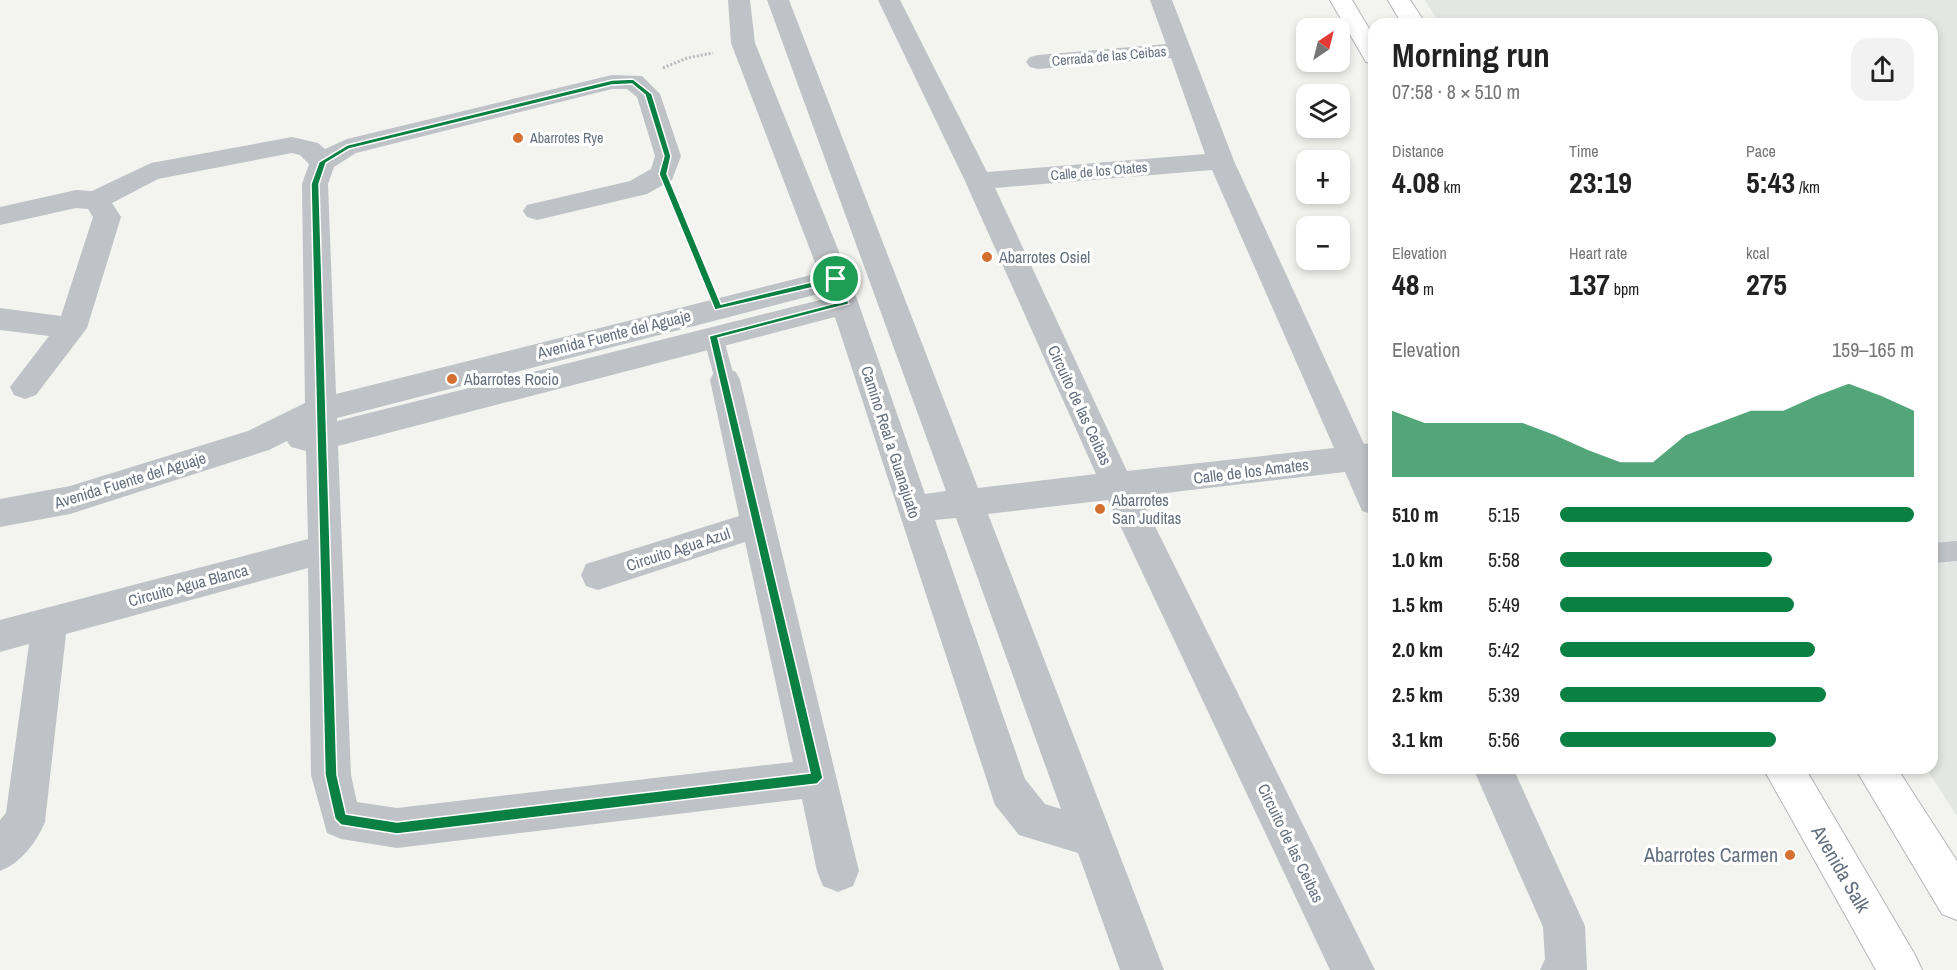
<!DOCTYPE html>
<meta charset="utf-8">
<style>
body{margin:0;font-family:"Archivo Narrow",sans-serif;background:#f2f2f2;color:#222;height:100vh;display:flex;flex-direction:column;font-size:22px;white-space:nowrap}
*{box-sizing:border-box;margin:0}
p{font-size:20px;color:#767676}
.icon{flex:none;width:33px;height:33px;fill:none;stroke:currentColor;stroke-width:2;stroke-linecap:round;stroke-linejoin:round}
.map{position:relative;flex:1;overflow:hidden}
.details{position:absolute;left:1368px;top:18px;width:570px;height:756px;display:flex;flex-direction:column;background:#fff;border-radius:18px;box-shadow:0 3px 9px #0003}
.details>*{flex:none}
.needle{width:39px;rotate:35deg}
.fabs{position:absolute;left:1296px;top:18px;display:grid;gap:12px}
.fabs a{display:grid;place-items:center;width:54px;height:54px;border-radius:12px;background:#fff;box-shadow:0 3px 9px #0003;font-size:30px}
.pin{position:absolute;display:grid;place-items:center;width:51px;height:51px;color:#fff;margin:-26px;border:3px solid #fff;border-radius:50%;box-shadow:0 2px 6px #0007}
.round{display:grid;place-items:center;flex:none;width:63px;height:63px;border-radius:18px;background:#f2f2f2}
.overview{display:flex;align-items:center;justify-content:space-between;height:102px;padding:0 24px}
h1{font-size:33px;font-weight:700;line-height:45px}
.figures{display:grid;grid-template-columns:repeat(3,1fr);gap:9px;height:102px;padding:6px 24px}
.figures div{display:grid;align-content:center}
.figures b{font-size:30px;font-weight:700}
.figures small{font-size:16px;font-weight:400}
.figures p{font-size:16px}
.chart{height:168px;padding:12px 24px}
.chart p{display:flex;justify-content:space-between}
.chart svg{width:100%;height:108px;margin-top:6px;fill:#0b8043;opacity:.7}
ul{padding:0 24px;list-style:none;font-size:20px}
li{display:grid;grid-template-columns:96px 72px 1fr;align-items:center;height:45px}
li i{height:15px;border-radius:8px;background:#0b8043}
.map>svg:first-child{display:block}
</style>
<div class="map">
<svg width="1957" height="970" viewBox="0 0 1957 970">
<rect width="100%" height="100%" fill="#f3f4f0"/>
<!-- built -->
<path fill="#e4e6e4" d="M1425,0h532v816l-31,-48h6v-744h-492z"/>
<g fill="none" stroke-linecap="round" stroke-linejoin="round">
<!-- secondary casing -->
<g stroke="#b2b5ba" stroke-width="2">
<path id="secondary" d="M1330,0h22l22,37v27l-8,-2z
M1388,0h22l16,24h-24z
M1763,768h42l110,187 7,15h-46z
M1855,768h42l60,93v59l-15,-6z"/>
</g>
<!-- path-far1 -->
<path stroke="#b7b9bc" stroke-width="3" stroke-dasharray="2 2" stroke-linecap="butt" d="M663,68l24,-10 26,-5
M674,200l24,57"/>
<!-- path -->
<path stroke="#b7b9bc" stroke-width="4" stroke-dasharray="3 3" stroke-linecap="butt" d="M697,255l11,27"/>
<!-- lane -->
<path fill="#bfc2c6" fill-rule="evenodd" d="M713,328l7,3 3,5 12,44 -3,6 -7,2 -7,-2 -3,-6 -12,-44 3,-5z
M1957,541v20l-25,2v-20z"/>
<!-- street -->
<path fill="#bfc2c6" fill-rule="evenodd" d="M728,0h22l5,43 95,236 75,215 21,-3 -179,-491h22l189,488 118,-14 -131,-293 -87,-181h22l87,172 218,-18 -34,-96 -133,11 -8,-2 -4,-5 4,-5 8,-2 128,-11 -16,-44h22l62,161 130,283 10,-1v72l-12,-4 -17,-39 -205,24 235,474h-45l-222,-470 -120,14 176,456h-44l-42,-117 -59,-18 -24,-30 -160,-488 -497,129 13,329 6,27 40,6 396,-46 -48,-220 -147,48 -12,-4 -5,-11 5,-11 153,-48 -29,-136 4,-8 11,-4 11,4 4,8 119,491 -6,15 -15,6 -15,-6 -6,-15 -15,-72 -405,49 -56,-9 -14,-6 -16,-58 -3,-207 -242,66 -21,188c-9,21 -24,41 -45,49v-51l6,-7 23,-169 -29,8v-32l308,-81 -2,-88 -15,-4 -4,-6 -18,9 -199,64 -70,13v-28l70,-13 178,-55 57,-28 -3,-219 7,-20 -9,-9 -8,-2 -134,26 -46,24 9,14 -34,111 -51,67 -11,4 -11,-4 -4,-8 39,-51 -49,-6v-22l61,8 32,-99 -5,-8 -12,-1 -76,17v-18l76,-17 16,1 59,-28 141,-26 26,6 7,6 22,-10 265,-64 30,1 18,18 21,62 -9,24 -25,14 -110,26 -10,-3 -4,-6 4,-6 103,-24 21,-12 4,-13 -18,-59 -10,-8h-15l-256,64 -22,14 -6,17 8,210 483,-121 -88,-230zM1212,170l122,278 -207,23 -132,-283zM826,292l2,6 -491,123v-3zM956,518l105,291 -16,-5 -20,-25 -90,-259z
M1473,768h40l72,158 2,44h-47l5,-11 -2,-32z"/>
<!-- secondary -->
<use href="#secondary" fill="#fff" fill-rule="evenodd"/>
</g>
<!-- route -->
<path fill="#0b8043" stroke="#fff" stroke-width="1.5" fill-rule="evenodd" d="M633,79l19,15 19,62 -4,18 54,130 115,-28 4,3 9,25 -131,34 105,440 -6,6 -420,50 -56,-9 -6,-6 -10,-44 -14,-591 8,-22 28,-17 265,-65zM632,84l13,11 19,61 -5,18 56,136 118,-27 7,19 -131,34 101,437 -413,49 -51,-8 -9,-39 -18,-591 7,-21 23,-14 263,-64z"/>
<!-- markers -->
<g fill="#d47131" stroke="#fff" stroke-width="2">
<circle cx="518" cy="138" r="6"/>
<circle cx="987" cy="257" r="6"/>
<circle cx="452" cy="379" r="6"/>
<circle cx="1100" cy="509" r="6"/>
<circle cx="1790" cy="855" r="6"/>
</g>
<g text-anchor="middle" stroke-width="6" stroke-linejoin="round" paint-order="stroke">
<!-- far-street labels -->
<g font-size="14" fill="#65707f" stroke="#fff">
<text transform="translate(1109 56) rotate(-5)" y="5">Cerrada de las Ceibas</text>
<text transform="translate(1099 171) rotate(-5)" y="5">Calle de los Otates</text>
</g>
<!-- far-poi labels -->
<g font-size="14" fill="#65707f" stroke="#fff" text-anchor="start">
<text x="530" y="143">Abarrotes Rye</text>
</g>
<!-- poi labels -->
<g font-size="16" fill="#65707f" stroke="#fff" text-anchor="start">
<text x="999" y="263">Abarrotes Osiel</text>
<text x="464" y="385">Abarrotes Rocio</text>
<text x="1112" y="506">Abarrotes<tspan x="1112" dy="18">San Juditas</tspan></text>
</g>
<!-- street labels -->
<g font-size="16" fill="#65707f" stroke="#fff">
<text transform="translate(614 334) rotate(-14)" y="6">Avenida Fuente del Aguaje</text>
<text transform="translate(1080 405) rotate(65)" y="6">Circuito de las Ceibas</text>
<text transform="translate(891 442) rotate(72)" y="6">Camino Real a Guanajuato</text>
<text transform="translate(1251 471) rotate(-7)" y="6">Calle de los Amates</text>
<text transform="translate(130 480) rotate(-17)" y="6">Avenida Fuente del Aguaje</text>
<text transform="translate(678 549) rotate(-18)" y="6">Circuito Agua Azul</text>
<text transform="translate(188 585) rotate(-15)" y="6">Circuito Agua Blanca</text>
<text transform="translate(1291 843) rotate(64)" y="6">Circuito de las Ceibas</text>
</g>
<!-- near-poi labels -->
<g font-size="20" fill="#65707f" stroke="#fff" text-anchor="end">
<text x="1778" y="862">Abarrotes Carmen</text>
</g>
<!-- near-street labels -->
<g font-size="20" fill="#65707f" stroke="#fff">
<text transform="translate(1841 869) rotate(60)" y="7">Avenida Salk</text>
</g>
</g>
</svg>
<div class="fabs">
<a><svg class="needle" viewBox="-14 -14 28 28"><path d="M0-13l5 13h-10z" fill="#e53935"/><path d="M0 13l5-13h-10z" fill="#767676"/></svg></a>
<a><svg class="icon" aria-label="layers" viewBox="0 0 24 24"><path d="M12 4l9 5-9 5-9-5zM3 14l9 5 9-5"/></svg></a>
<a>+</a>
<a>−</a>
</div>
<div class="pin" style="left:836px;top:279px;background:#1e9e55"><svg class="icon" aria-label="arrive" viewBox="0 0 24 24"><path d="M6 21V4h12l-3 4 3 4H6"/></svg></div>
<section class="details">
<div class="overview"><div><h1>Morning run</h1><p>07:58 · 8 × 510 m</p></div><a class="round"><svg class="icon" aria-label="share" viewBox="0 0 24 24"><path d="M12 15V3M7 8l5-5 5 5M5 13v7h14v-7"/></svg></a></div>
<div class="figures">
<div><p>Distance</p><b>4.08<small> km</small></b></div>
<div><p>Time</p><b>23:19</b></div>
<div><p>Pace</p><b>5:43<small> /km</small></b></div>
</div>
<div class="figures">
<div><p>Elevation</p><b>48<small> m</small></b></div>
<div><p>Heart rate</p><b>137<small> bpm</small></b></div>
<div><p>kcal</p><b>275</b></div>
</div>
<div class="chart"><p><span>Elevation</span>159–165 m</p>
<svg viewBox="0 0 160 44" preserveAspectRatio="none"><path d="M0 44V17L10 22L20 22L30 22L40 22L50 27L60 33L70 38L80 38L90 27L100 22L110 17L120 17L130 11L140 6L150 11L160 17V44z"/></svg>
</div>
<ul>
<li><b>510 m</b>5:15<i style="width:100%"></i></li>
<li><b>1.0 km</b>5:58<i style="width:60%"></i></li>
<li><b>1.5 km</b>5:49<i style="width:66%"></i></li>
<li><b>2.0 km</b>5:42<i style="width:72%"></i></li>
<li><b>2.5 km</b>5:39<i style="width:75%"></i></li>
<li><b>3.1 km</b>5:56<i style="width:61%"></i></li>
</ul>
</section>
</div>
